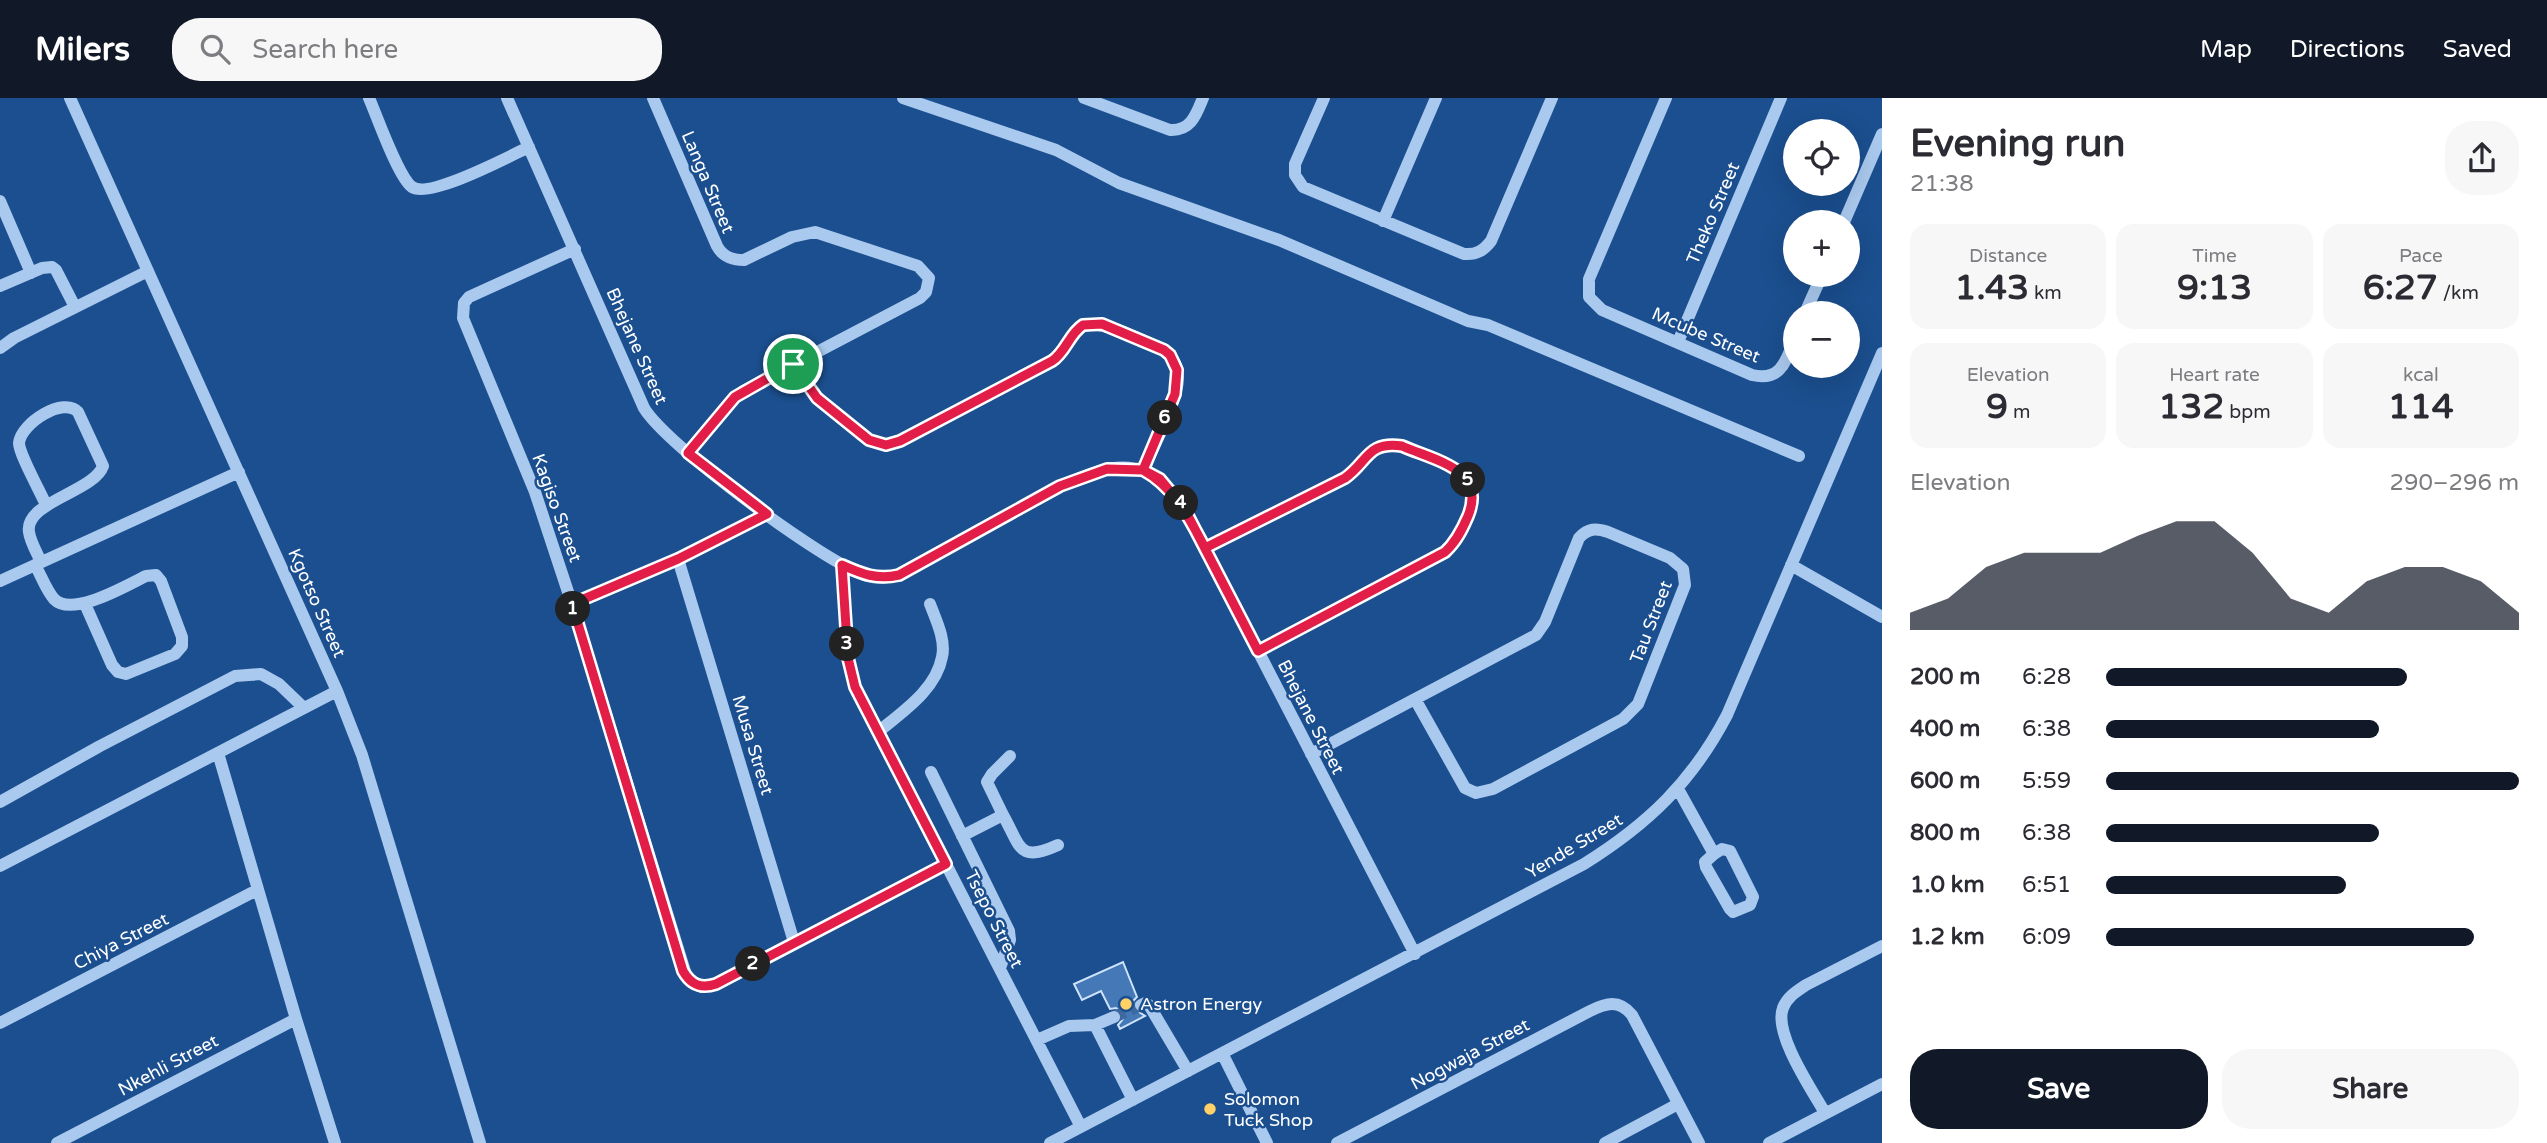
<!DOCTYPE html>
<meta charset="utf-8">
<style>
body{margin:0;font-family:"Varela Round",sans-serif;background:#f7f7f7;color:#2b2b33;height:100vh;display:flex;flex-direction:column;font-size:26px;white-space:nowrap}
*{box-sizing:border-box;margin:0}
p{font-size:23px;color:#7c7c81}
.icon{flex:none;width:38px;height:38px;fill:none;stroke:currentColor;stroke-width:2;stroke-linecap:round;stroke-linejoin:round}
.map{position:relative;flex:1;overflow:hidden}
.details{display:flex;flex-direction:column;background:#fff;width:665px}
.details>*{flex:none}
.buttons{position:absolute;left:1783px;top:21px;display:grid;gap:14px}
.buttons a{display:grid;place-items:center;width:77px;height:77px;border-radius:50%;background:#fff;box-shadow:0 7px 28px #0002;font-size:35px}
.pin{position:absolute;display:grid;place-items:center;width:60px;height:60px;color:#fff;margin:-30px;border:4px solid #fff;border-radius:50%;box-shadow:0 2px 7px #0007}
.km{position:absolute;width:35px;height:35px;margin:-18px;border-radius:50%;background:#222;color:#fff;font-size:19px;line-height:35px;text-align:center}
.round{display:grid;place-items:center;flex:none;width:74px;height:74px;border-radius:28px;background:#f7f7f7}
.headline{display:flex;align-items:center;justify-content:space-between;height:119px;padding:0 28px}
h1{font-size:38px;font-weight:800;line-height:52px}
.metrics{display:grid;grid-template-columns:repeat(3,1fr);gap:10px;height:119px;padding:7px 28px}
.metrics div{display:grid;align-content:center;border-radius:18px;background:#f7f7f7;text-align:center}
.metrics b{font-size:35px;font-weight:800}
.metrics small{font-size:19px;font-weight:400}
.metrics p{font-size:19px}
.chart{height:196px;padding:14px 28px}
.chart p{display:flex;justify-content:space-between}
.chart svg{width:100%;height:126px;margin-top:7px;fill:#111827;opacity:.7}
.primary-button{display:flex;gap:14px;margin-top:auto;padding:14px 28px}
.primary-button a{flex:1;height:80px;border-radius:28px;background:#111827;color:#fff;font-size:28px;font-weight:800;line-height:80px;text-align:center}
.primary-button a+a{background:#f7f7f7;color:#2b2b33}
ul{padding:0 28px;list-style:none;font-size:23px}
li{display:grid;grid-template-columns:112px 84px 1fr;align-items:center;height:52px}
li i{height:18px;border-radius:9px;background:#111827}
header{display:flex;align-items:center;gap:42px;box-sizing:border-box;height:98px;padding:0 35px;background:#111827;color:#fff}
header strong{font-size:33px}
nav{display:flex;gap:38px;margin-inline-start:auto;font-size:24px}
.search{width:490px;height:63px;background:#f7f7f7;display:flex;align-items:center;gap:18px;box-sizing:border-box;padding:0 24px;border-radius:28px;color:#7c7c81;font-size:26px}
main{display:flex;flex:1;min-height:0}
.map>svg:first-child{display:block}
</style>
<header>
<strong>Milers</strong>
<div class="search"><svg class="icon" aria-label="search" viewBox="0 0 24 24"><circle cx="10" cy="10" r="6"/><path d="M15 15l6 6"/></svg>Search here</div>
<nav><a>Map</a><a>Directions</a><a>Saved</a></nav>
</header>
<main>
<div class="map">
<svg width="1882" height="1045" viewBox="0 0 1882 1045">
<rect width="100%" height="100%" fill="#1b4f8f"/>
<!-- building -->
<path fill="#4478b7" stroke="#cfe3fa" stroke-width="2" d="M1123,864l14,35 -4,4v7l12,8 -25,13 -2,-4 5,-6 -1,-6 -6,-5 -6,1 -9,-18 -19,9 -8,-16z"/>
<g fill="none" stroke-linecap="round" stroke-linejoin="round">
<!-- minor-tunnel -->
<path stroke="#3d69a0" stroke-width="12" stroke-dasharray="12 6" stroke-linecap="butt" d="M1114,919l27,-12"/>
<!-- minor -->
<path stroke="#a9c9ee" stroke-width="12" d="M70,0l267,593 25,64 118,388
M369,0c8,18 29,79 43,89 17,12 96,-30 117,-40
M507,0l137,310c22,37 180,155 223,168 11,3 21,2 32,-1l162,-89c55,-25 84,-31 123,22l231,446
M653,0l64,148c6,11 15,14 27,14l48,-23 23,-5 103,34 11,12 -3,14 -6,6 -177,93 -14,12 -41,50
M903,0l153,52 63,33 160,57 189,81 20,4 311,131
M1084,0l86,32c21,1 26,-15 33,-32
M1324,0l-29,66v11l8,12 161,67c13,1 20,-4 27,-13l61,-143
M1666,0l-77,181v18l13,13 150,65c30,7 34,-15 44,-39
M0,103l31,72
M1383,123l53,-123
M1844,124l38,-88
M575,151l-106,48 -5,6 -1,15 72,174 37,112 115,374 15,9 14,-3 230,-120
M0,188l42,-18 10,-1 4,3 19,37
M1805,215l17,-38
M1678,244l103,-244
M0,250l14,-10 134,-67
M793,266l24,34 52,42 16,5 15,-4 152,-80c12,-8 14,-20 24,-30 17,-19 67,10 88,19 9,7 14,16 14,28 0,23 -25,69 -35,92
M1205,450l140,-70c23,-16 22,-37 57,-32 34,15 85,23 66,70 -6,14 -12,26 -23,37l-188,98
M678,461l116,383
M41,464c-4,-9 -11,-21 -12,-30 -5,-30 65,-40 74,-66l-25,-54c-14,-16 -57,11 -59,31 0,11 22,50 27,62
M35,467c6,10 11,25 19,34 18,19 73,-14 92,-23l10,-1 5,6 21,56v9l-7,8 -49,20 -8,-2 -6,-7 -27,-61
M842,467l6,93 7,29 226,440
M1791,467l91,52
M0,483l239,-109
M572,506l106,-45 89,-45
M878,634c24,-20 58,-42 64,-75 4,-17 -6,-37 -12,-53
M218,655l78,266 39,124
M1311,656l225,-119 9,-13 34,-84c9,-10 17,-10 29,-6l62,26 13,11 2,16 -47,119 -15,15 -130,70 -17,4 -11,-5 -50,-89
M931,674l78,159 1,9 -10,28
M1678,691l36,65 -9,8 1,5 24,42 3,3 17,-7 3,-8 -23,-46 -8,-2 -8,5
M0,704l100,-56 135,-70 26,-2 18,10 25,24
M1003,717l-16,-33 5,-8 18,-18
M962,738l41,-21c18,32 15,48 55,30
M0,768l337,-175
M1141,907l4,-2 4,2 39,66
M0,925l257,-133
M1095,927l38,75
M1037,942l32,-14 26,-1 19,-8
M1222,955l45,90
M1825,1015c-13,-23 -52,-80 -42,-105 4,-11 14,-17 23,-23l76,-39
M57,1045l239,-124
M1050,1045l534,-279c64,-40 108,-82 143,-149l155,-362
M1337,1045l253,-132c16,-8 29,-12 42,4l67,128
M1605,1045l73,-39
M1769,1045l113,-59"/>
</g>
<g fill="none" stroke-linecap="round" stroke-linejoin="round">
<!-- route casing -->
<g stroke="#fff" stroke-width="14">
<path id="route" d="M793,266l-58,33 -47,56 79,61 -89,45 -106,45 111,367c8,14 18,18 33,13l230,-120 -91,-177 -7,-29 -6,-93c20,9 35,15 57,10l161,-89 47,-17 36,1 17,9 24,29 74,143 187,-99c11,-10 17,-22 23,-36 19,-47 -32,-55 -66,-70 -35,-5 -34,16 -57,32l-140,70c-17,-32 -30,-60 -62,-78l32,-76 2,-24 -7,-15 -6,-5 -62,-26 -19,1c-14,9 -17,27 -31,36l-152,80 -14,4 -17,-5 -52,-42 -24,-34"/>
</g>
<!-- route -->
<use href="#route" stroke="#e11d48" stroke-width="9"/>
</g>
<!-- markers -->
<g fill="#ffd166" stroke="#1b4f8f" stroke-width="2.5">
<circle cx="1126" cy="906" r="7"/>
<circle cx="1210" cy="1011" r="7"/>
</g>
<g text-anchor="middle" stroke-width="5" stroke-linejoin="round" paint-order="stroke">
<!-- street labels -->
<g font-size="18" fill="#fff" stroke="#1b4f8f">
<text transform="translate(708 84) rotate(67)" y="6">Langa Street</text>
<text transform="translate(1713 115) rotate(-67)" y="6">Theko Street</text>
<text transform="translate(1706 237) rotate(23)" y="6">Mcube Street</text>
<text transform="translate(637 248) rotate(66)" y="6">Bhejane Street</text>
<text transform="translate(557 410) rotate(70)" y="6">Kagiso Street</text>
<text transform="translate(317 505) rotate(66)" y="6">Kgotso Street</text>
<text transform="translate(1651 524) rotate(-69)" y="6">Tau Street</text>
<text transform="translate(1311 619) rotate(63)" y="6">Bhejane Street</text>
<text transform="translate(753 647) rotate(73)" y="6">Musa Street</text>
<text transform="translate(1574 748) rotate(-31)" y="6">Yende Street</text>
<text transform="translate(994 821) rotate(63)" y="6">Tsepo Street</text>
<text transform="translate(121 843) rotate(-27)" y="6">Chiya Street</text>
<text transform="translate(1470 956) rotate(-28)" y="6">Nogwaja Street</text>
<text transform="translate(168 967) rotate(-28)" y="6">Nkehli Street</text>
</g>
<!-- poi labels -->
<g font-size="18" fill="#fff" stroke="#1b4f8f" text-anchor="start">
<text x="1140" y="912">Astron Energy</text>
<text x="1224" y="1007">Solomon<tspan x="1224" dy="21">Tuck Shop</tspan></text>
</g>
</g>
</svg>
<div class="buttons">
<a><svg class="icon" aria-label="locate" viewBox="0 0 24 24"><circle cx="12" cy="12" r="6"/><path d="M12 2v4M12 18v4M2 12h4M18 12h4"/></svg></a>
<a>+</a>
<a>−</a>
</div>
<div class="pin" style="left:793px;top:266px;background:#1e9e55"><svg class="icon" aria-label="arrive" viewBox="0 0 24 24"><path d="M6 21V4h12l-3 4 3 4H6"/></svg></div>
<b class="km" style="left:573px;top:511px">1</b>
<b class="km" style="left:753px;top:866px">2</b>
<b class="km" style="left:847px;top:546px">3</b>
<b class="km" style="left:1181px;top:405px">4</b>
<b class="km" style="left:1468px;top:382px">5</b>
<b class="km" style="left:1165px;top:320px">6</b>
</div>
<section class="details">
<div class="headline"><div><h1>Evening run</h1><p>21:38</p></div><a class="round"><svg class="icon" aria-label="share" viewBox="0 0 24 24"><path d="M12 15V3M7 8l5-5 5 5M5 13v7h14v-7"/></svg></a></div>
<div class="metrics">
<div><p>Distance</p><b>1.43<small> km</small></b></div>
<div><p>Time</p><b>9:13</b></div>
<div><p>Pace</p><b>6:27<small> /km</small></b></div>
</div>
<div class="metrics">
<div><p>Elevation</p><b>9<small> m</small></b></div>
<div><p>Heart rate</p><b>132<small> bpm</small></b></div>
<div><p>kcal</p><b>114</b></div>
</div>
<div class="chart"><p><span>Elevation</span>290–296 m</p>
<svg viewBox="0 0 160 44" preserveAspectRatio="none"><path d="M0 44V38L10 33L20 22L30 17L40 17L50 17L60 11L70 6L80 6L90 17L100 33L110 38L120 27L130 22L140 22L150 27L160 38V44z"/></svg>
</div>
<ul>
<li><b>200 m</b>6:28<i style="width:73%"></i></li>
<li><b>400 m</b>6:38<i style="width:66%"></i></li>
<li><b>600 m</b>5:59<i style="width:100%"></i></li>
<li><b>800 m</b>6:38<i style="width:66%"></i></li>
<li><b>1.0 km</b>6:51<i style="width:58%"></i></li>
<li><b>1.2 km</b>6:09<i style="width:89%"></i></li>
</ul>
<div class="primary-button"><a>Save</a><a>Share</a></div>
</section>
</main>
